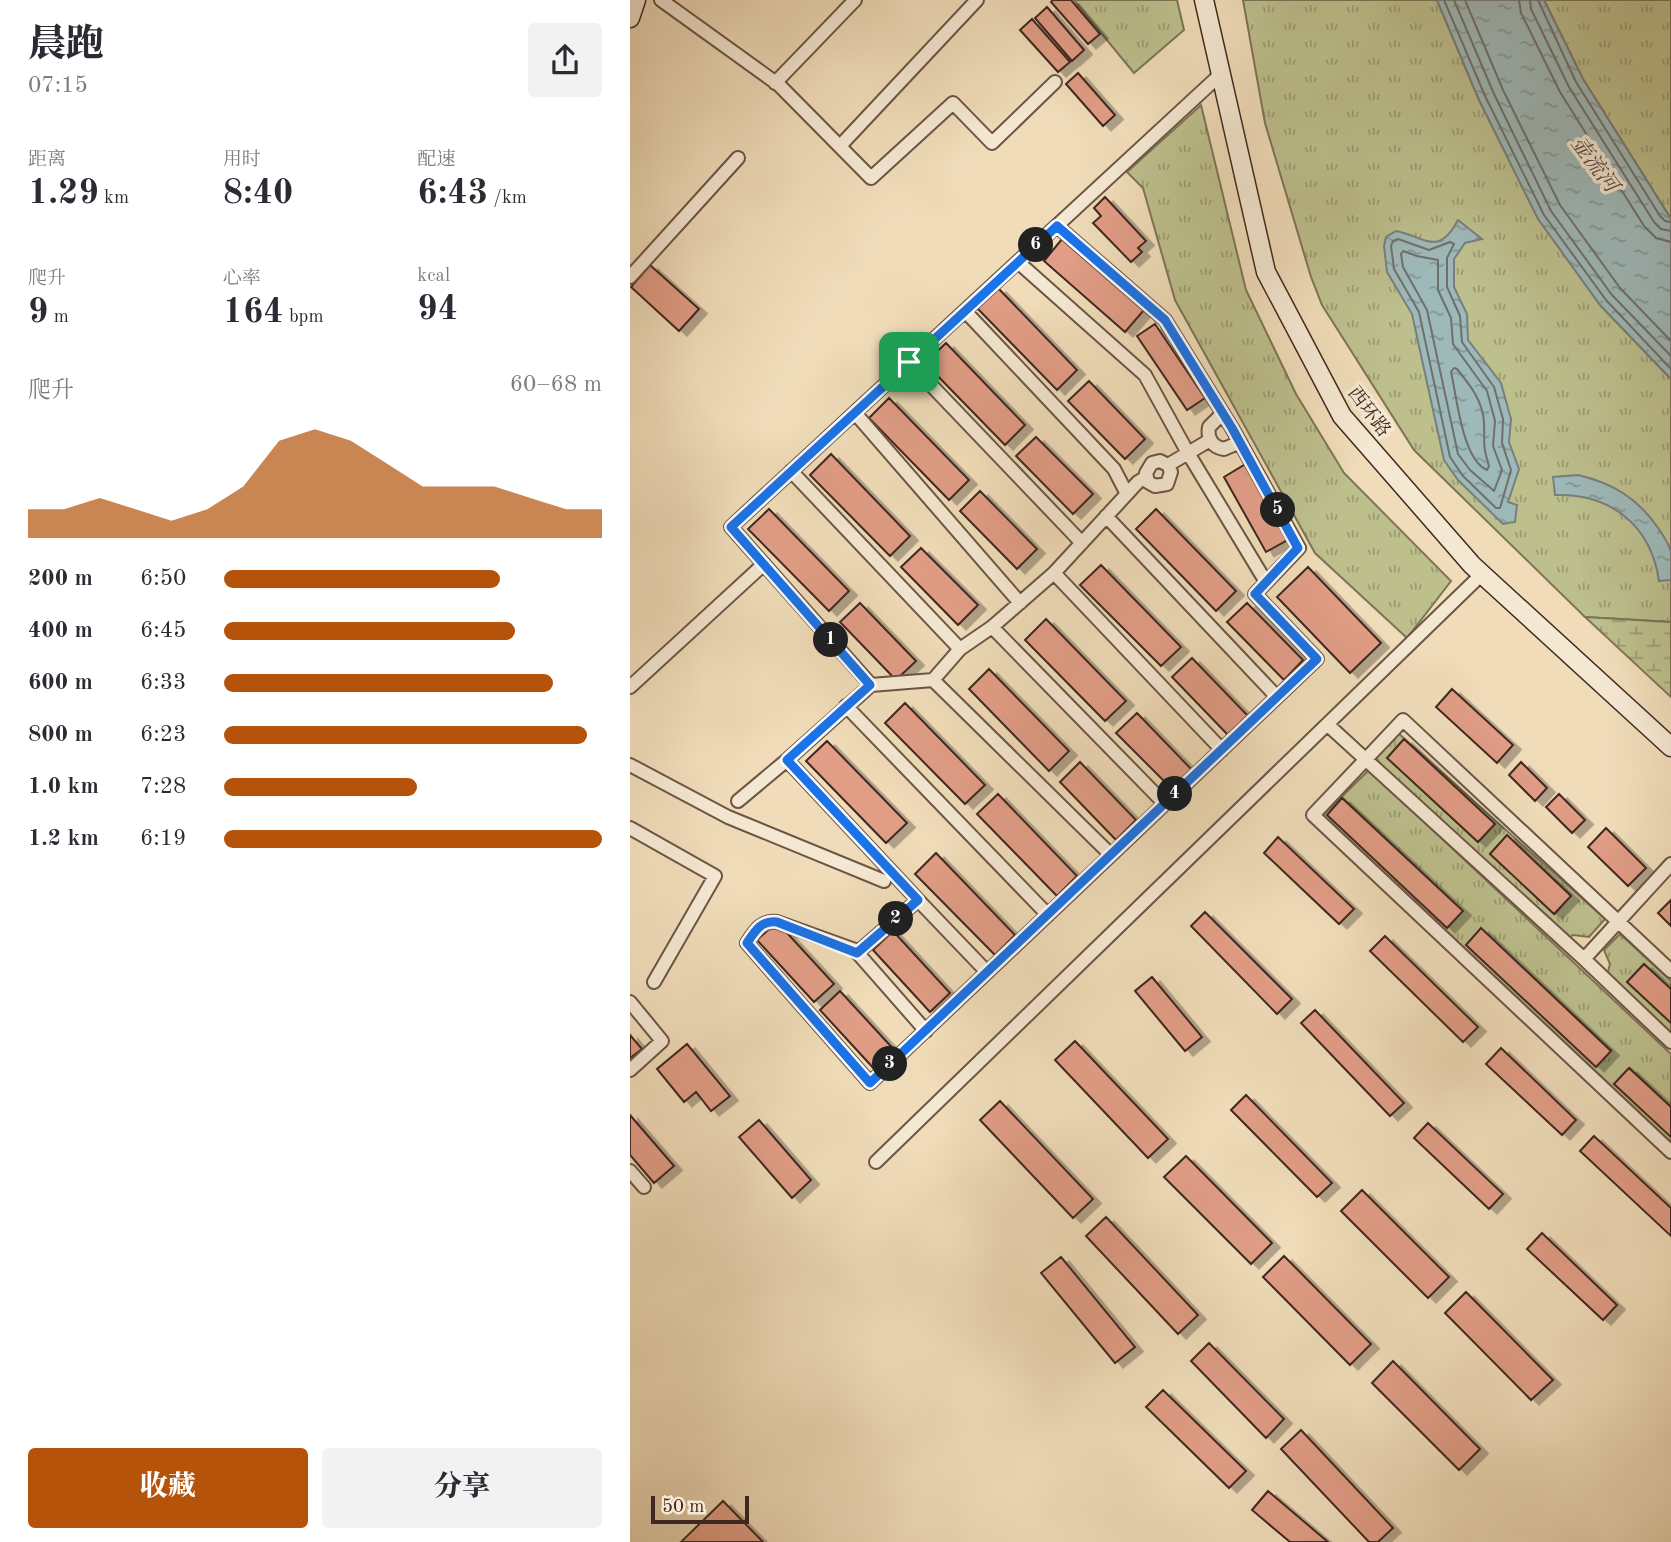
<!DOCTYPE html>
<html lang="zh">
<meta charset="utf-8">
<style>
body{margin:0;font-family:"Old Standard TT","Noto Serif SC",serif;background:#f2f2f3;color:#2b2b33;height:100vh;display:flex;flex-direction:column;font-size:26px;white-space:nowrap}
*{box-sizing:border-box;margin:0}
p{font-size:23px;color:#7c7c81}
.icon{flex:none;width:38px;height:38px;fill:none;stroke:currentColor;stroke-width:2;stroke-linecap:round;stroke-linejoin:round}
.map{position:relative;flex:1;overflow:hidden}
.details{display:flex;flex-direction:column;background:#fff;width:630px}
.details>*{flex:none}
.scale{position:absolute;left:21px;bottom:18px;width:98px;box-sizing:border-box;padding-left:7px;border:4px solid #402820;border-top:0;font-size:19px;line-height:24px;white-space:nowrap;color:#402820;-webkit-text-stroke:5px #f5e8d2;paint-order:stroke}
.pin{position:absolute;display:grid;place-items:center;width:60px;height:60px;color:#fff;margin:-30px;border-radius:14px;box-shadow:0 4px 10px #0006}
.km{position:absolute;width:35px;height:35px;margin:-18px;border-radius:50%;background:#222;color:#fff;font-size:19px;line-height:35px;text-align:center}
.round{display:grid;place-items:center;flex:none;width:74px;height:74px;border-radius:7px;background:#f2f2f3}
.headline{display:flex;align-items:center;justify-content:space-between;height:119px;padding:0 28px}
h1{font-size:38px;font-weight:800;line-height:52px}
.stats{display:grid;grid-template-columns:repeat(3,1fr);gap:10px;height:119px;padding:7px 28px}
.stats div{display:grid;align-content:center}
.stats b{font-size:35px;font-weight:800}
.stats small{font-size:19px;font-weight:400}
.stats p{font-size:19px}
.chart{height:196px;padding:14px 28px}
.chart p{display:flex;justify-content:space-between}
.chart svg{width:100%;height:126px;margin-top:7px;fill:#b45309;opacity:.7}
.action{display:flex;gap:14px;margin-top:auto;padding:14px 28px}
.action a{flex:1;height:80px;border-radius:7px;background:#b45309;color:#fff;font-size:28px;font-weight:800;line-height:80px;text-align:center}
.action a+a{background:#f2f2f3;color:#2b2b33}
ul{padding:0 28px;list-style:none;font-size:23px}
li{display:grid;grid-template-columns:112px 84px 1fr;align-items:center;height:52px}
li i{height:18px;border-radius:9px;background:#b45309}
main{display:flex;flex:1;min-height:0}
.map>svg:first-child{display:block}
</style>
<main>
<section class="details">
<div class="headline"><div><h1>晨跑</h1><p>07:15</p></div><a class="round"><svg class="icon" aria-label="share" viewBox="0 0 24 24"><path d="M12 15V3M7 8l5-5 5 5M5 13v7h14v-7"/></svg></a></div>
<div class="stats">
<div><p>距离</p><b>1.29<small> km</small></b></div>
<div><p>用时</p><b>8:40</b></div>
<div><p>配速</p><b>6:43<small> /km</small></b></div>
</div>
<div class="stats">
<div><p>爬升</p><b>9<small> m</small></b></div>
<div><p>心率</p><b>164<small> bpm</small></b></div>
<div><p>kcal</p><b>94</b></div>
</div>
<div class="chart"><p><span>爬升</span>60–68 m</p>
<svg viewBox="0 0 160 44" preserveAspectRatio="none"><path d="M0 44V34L10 34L20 30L30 34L40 38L50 34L60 26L70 10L80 6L90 10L100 18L110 26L120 26L130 26L140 30L150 34L160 34V44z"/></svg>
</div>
<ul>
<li><b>200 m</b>6:50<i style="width:73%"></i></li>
<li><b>400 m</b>6:45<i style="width:77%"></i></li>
<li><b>600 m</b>6:33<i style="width:87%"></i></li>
<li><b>800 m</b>6:23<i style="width:96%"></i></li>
<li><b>1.0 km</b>7:28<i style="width:51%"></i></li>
<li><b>1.2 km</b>6:19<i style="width:100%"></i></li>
</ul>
<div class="action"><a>收藏</a><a>分享</a></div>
</section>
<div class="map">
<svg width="1041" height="1542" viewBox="0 0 1041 1542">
<defs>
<pattern id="grass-tufts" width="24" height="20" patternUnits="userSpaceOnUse" patternTransform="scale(1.75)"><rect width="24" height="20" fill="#bdbf8d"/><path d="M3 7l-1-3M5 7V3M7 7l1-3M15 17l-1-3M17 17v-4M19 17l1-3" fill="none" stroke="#9b9b73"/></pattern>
<pattern id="wetland-marsh" width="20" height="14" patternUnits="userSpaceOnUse" patternTransform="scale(1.75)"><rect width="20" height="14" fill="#bdbf8d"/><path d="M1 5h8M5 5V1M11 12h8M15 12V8" fill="none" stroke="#9b9b73"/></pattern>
<pattern id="water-ripples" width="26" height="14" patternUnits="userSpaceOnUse" patternTransform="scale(1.75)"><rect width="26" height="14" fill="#9eb9b9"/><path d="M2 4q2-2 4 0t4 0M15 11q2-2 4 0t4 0" fill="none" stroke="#829696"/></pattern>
<filter id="shadow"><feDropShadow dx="8" dy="4.5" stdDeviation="0" flood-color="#0004"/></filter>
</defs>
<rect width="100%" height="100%" fill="#f0dcb9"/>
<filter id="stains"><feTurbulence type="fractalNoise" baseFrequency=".00286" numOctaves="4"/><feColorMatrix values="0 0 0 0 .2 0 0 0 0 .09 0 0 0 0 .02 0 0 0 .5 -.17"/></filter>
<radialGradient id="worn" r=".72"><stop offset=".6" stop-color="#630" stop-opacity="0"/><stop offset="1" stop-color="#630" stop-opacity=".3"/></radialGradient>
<!-- grass -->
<path fill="url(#grass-tufts)" stroke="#7e7456" stroke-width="2" fill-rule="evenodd" d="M444,0h103l7,30 -50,43z
M613,0h194l42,100 121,205 71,74v243l-86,-5 -171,-167 -92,-145 -11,-28 -46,-154z
M914,0h127v219l-88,-140z
M571,105l45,185 50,104 48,79 107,108 -44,57 -92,-85 -140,-253 -32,-112 -16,-16z
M767,732l208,187 -16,18 -16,-2 -4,3 -191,-174 -3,-10zM758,758l106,67 -16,17zM877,836l64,59 -16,19 -65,-60z
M739,770l302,284v53l-41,-39 -16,16 57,53v5l-348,-327zM713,798l119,112 -14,17 -121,-112zM852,929l129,121 -15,16 -130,-121z
M990,934l51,47v8l-27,-25 -17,18 44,41v12l-64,-60 3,-11 -6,-14z"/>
<!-- wetland -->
<path fill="url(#wetland-marsh)" stroke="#7e7456" stroke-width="2" d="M955,617l86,5v75z"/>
<!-- water -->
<path fill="url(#water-ripples)" stroke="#787f7c" stroke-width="2" d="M807,0h107l39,79 88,140v160l-71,-74 -62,-86 -59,-119z
M828,220l24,19 -17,4 -11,16v28l13,27 1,26 33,43 10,36 -2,23 10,27 -11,33 9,3 -2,17 -12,2 -45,-44 -14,-20 -32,-146 -25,-42 -3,-26 2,-9 10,-6c28,5 42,27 62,-11z
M948,475c34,8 60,23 80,53 5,7 11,16 13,24 0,8 0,19 0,28l-12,1c-8,-56 -49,-88 -104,-86l-2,-18z"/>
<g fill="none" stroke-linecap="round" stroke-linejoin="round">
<!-- shore -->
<path stroke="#6f706c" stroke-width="2" d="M814,0l42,98 58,117 62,85 65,69
M824,0l40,94 57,117 61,84 59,61
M835,0l38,90 57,115 60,83 51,53
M889,0l2,13 39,79 84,134 12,12 15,4
M900,0l1,9 38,78 85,135 7,7 10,2
M908,0l38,82 84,134 5,5 6,1
M768,239l31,11 21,-8 4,2 -7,14v29l13,29 2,26 32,45 9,32 -1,24 9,27 -11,38h-4l-33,-32 -13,-19 -31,-145 -25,-43 -3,-23 2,-5z
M773,251l14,5 21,4v30l13,28 2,26 34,47 8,30 -2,25 9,24 -8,21 -24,-21 -12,-16 -31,-144 -24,-43 -2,-13z
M824,368l3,1c13,16 26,32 27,54 1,20 -2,21 5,43l-2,4c-25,-11 -30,-73 -36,-98z"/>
</g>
<!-- building -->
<path fill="#e19d86" stroke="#402820" stroke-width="2" filter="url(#shadow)" d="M423,0h18l29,34 -12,10 -37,-42z
M417,7l37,43 -12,11 -37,-43z
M402,19l38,43 -12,10 -38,-42z
M448,73l37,42 -12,11 -37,-42z
M475,197l41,44 -8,7 4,4 -11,10 -38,-39 8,-7 -7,-8z
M432,239l82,71 -19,22 -81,-71z
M20,265l49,44 -20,22 -48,-44z
M368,288l79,82 -20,20 -80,-82z
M525,324l50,74 -18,12 -50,-74z
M316,343l79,82 -20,20 -80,-82z
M459,381l56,58 -20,20 -57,-58z
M259,398l80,82 -20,20 -80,-82z
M406,437l57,57 -20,20 -57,-58z
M201,454l79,82 -20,20 -80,-81z
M619,462l42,76 -25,14 -42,-75z
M350,491l57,58 -20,20 -57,-58z
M139,509l80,82 -20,20 -81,-82z
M526,509l80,82 -20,20 -80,-82z
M291,548l57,57 -20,20 -57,-58z
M471,565l80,82 -20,19 -81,-81z
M678,567l73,76 -31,30 -73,-76z
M230,603l56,58 -20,19 -56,-58z
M617,603l56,57 -19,20 -57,-58z
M416,619l80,82 -21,20 -80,-81z
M562,658l56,58 -20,19 -56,-58z
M359,669l80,82 -20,20 -80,-82z
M822,689l61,56 -16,18 -61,-56z
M275,703l80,82 -20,19 -80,-81z
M507,713l56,58 -20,19 -57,-57z
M774,739l91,85 -17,18 -91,-84z
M197,741l80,82 -21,20 -80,-82z
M450,762l56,58 -20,20 -56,-58z
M891,762l26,26 -12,13 -26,-26z
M368,794l79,82 -20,20 -80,-82z
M929,794l26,26 -13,13 -26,-26z
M712,798l121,113 -16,17 -120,-113z
M976,828l40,40 -18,18 -40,-39z
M877,835l64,61 -17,18 -64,-60z
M648,837l76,72 -15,15 -75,-71z
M306,853l79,82 -20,20 -80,-81z
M1041,900v26l-13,-13z
M575,912l87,87 -15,15 -86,-88z
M147,922l57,62 -20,18 -57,-62z
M851,928l130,123 -15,16 -130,-122z
M263,931l57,62 -20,19 -57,-62z
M755,936l93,91 -15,15 -93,-91z
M1014,964l27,25v34l-44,-41z
M522,977l50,60 -17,14 -50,-60z
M210,991l58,63 -21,18 -57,-62z
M685,1010l89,93 -14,13 -89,-93z
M0,1035l12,14 -12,9z
M445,1041l93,98 -20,19 -93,-98z
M57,1044l43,52 -19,15 -15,-19 -12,10 -27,-33z
M871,1048l75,72 -14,15 -76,-71z
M999,1068l42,39v30l-57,-53z
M616,1095l86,88 -15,14 -86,-87z
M370,1101l93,98 -20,19 -93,-98z
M0,1115l44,51 -20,17 -24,-28z
M129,1120l52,60 -19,18 -53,-61z
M798,1123l75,71 -14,15 -75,-71z
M964,1136l77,72v28l-91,-85z
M556,1156l86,87 -21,21 -87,-87z
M732,1190l87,87 -21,21 -87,-87z
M476,1217l92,98 -20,19 -92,-98z
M912,1233l75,72 -14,15 -76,-71z
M654,1256l87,88 -21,21 -87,-88z
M431,1257l74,90 -20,16 -74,-90z
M836,1292l87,88 -22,20 -86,-87z
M579,1343l75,76 -18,19 -75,-77z
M763,1361l87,88 -21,21 -87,-87z
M533,1390l83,81 -17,17 -83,-81z
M671,1430l92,98 -15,14h-9l-88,-93z
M638,1491l60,51h-38l-38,-32z
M93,1501l40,41h-82z"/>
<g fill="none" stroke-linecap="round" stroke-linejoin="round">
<!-- minor casing -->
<g stroke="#6c5546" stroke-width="16">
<path id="minor" d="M31,0l118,85 92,93 82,-75 39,40 63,-61
M145,83l80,-83
M210,146l137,-146
M427,226l108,94 67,108 67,120 -44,46 62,65 -206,196
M388,262l127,113 43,78 78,129
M0,277l108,-119
M335,311l149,158 13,25
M279,362l173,181
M225,413l165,190
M593,413l-14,14c-2,11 3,20 15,22l16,-7
M538,465l3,7 -4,12 -12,2 -7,-4 -2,-9 6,-10 8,-2 8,4 42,-25
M161,471l169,178
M516,477l-8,5 -84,91 -62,54 -32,22 -27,31 -62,5 -140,-158 491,-454
M476,516l171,181
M424,573l168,177
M362,627l173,177
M0,687l134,-123
M216,706l202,209
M698,725l256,234 87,83
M157,760l84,-75
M0,765l98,52 156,64
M108,801l49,-41 131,140
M0,828l85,48 -61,106
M227,953l61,-53 69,72
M954,959l87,-95
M1041,971l-268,-251 -90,95 358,337
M0,1002l32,39 -32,29
M296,1031l-71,-81 -78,-28c-16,-2 -22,9 -30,21l123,140 241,-228 -178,-175
M246,1162l606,-588
M0,1171l14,16"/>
</g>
<!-- secondary casing -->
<g stroke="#402820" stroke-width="21">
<path id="secondary" d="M574,0l62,272 76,144 130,149 199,182
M0,18l6,-18"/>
</g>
<!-- minor -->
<use href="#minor" stroke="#f5e8d2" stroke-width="12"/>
<!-- secondary -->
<use href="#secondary" stroke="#f5e8d2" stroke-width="18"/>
</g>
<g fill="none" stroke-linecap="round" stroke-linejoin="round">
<!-- route casing -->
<g stroke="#fff" stroke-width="14">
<path id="route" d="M427,226l108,94 67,108 66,120 -43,46 62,65 -447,424 -123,-140c8,-12 14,-23 30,-21l80,31 61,-53 -131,-140 83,-75 -139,-158z"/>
</g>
<!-- route -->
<use href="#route" stroke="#1a73e8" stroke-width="9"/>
</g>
<g text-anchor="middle" stroke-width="7" stroke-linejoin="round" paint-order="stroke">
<!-- street labels -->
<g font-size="19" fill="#402820" stroke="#f5e8d2">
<text transform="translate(740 411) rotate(53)" y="7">西环路</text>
</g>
<!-- water labels -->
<g font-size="21" font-style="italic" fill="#584c46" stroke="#f5e8d2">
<text transform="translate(965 164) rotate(53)" y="7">壶流河</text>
</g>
</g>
<rect width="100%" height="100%" filter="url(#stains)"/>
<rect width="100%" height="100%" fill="url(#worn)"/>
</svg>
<div class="scale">50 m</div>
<div class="pin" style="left:279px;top:362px;background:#1e9e55"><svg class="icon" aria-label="arrive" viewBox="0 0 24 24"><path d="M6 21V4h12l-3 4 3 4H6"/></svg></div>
<b class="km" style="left:201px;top:640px">1</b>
<b class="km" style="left:266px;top:919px">2</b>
<b class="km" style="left:260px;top:1064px">3</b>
<b class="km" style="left:545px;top:794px">4</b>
<b class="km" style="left:648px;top:510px">5</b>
<b class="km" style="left:406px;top:245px">6</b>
</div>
</main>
